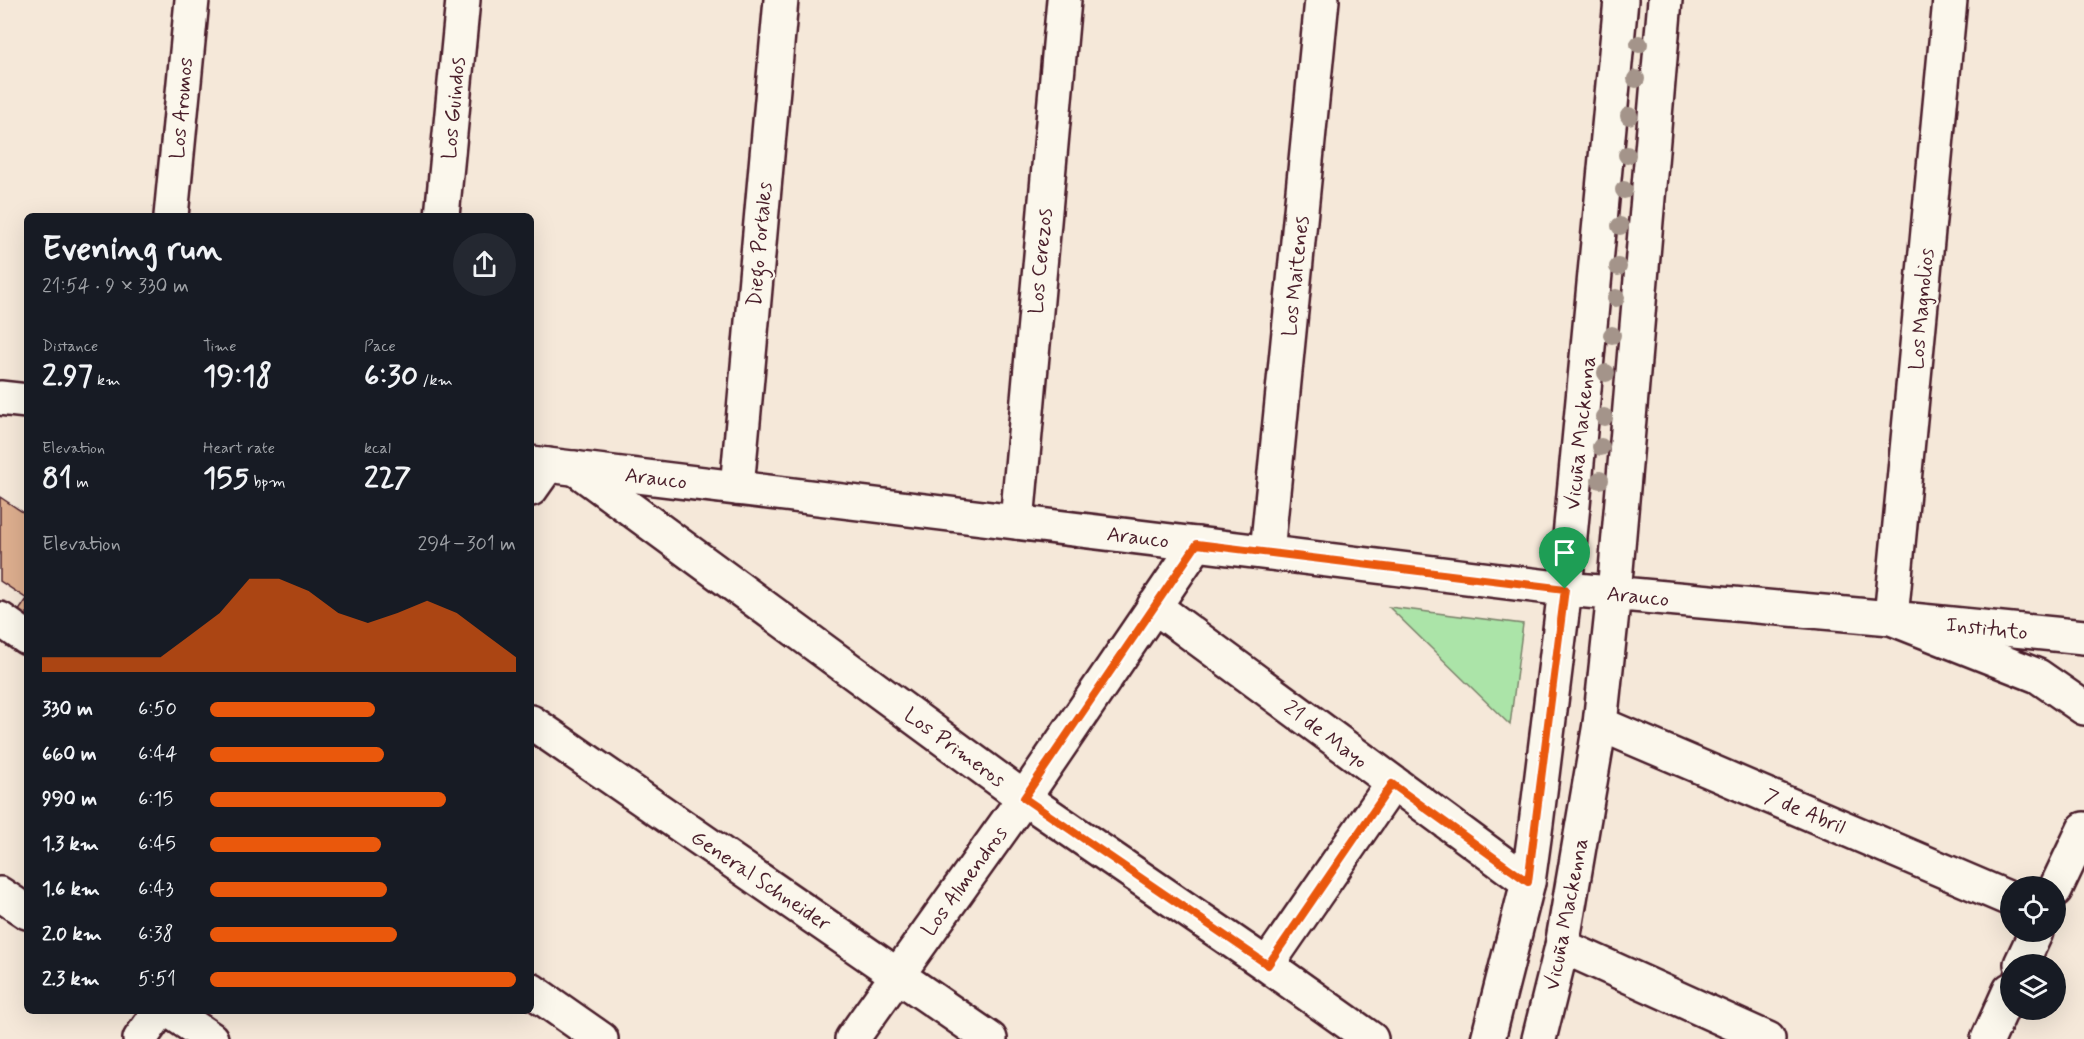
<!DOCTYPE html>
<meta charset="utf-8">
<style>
body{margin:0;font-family:Mynerve,sans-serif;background:#242831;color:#f1f3f6;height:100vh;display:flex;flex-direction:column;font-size:22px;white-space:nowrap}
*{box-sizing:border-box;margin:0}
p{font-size:20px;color:#9ea1a6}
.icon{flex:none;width:33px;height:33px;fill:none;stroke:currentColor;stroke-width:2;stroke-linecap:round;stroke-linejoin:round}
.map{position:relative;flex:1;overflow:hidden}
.panel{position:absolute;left:24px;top:213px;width:510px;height:801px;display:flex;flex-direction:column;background:#171b24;border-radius:9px;box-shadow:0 6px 24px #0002}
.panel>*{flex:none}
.controls{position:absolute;left:2000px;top:876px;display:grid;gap:12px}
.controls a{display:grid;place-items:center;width:66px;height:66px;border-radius:50%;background:#171b24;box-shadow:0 6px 24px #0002;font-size:30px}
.pin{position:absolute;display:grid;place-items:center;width:51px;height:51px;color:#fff;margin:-62px -26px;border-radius:50% 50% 50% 0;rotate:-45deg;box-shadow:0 0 6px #0007}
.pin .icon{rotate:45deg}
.round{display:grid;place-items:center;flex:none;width:63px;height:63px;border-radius:32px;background:#242831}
.headline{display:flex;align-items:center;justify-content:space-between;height:102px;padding:0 18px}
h1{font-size:33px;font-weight:700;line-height:45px}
.stats{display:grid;grid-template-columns:repeat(3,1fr);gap:9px;height:102px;padding:6px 18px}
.stats div{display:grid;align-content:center}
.stats b{font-size:30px;font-weight:700}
.stats small{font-size:16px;font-weight:400}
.stats p{font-size:16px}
.chart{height:168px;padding:12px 18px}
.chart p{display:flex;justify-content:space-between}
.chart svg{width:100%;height:108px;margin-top:6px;fill:#ea580c;opacity:.7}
ul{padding:0 18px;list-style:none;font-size:20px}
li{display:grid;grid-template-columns:96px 72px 1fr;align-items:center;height:45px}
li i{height:15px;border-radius:8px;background:#ea580c}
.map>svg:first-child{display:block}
</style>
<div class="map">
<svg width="2084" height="1039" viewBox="0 0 2084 1039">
<rect width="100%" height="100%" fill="#f5e8d9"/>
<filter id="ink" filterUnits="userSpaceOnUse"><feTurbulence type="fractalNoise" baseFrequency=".0167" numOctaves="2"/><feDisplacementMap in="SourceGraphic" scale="12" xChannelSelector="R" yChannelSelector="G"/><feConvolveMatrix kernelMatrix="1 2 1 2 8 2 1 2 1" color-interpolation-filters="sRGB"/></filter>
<g filter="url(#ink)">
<!-- green -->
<path fill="#abe4a8" stroke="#7a826a" stroke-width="1.5" d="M1389,607l134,17 -13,101z"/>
<!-- building -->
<path fill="#ddae8e" stroke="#4a1f2b" stroke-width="1.5" d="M0,497l27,18v108l-11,-8 11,-16 -27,-18z"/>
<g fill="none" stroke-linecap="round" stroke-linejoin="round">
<!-- street casing -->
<g stroke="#4a1f2b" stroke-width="38">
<path id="street" d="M1950,0l-59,618 193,19
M171,216l21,-216
M442,216l21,-216
M575,468l449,330 243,167 104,74
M737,488l44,-488
M531,489l17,-24
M1017,522l47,-522
M1267,552l55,-552
M1154,606l374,276
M0,619l27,19
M531,722l459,317
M1600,724l410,175
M2055,890l29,-61
M0,894l27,18
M1562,946l206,93
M2021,964l15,-32
M1267,965l125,-181
M531,990l70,49
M170,1011l41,28
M140,1039l20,-28
M852,1039l172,-241 173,-254
M1988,1039l22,-49"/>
</g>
<!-- secondary casing -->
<g stroke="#4a1f2b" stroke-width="38">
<path id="secondary" d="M0,398l27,3
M531,463l1034,126 326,29 147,58 46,32
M1488,1039l40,-157 8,-58 29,-235 56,-589
M1539,1039l23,-93 38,-222 14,-131 51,-593"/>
</g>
<!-- street -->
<use href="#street" stroke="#fbf7ec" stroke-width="33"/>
<!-- secondary -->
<use href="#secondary" stroke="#fbf7ec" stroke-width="33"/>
</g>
<!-- trees -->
<g fill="#a4948a">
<circle cx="1639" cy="44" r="9"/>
<circle cx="1636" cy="79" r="9"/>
<circle cx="1629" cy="116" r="9"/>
<circle cx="1627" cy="155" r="9"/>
<circle cx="1624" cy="190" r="9"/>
<circle cx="1620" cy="226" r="9"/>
<circle cx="1618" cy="267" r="9"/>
<circle cx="1616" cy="298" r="9"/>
<circle cx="1612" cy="335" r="9"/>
<circle cx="1606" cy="373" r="9"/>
<circle cx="1604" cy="417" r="9"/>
<circle cx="1601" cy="447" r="9"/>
<circle cx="1600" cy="480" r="9"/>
</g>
</g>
<g fill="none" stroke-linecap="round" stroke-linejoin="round" filter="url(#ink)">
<!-- route casing -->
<g stroke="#fff" stroke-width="12">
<path id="route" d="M1197,544l368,45 -37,293 -136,-98 -124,181 -244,-167z"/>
</g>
<!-- route -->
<use href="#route" stroke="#ea580c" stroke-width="8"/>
</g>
<g text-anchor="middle" stroke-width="4.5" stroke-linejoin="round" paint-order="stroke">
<!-- street labels -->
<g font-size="21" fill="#4a1f2b" stroke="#fbf7ec">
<text transform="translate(181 108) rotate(-85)" y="7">Los Aromos</text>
<text transform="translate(453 108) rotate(-85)" y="7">Los Guindos</text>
<text transform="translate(759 244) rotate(-85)" y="7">Diego Portales</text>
<text transform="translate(1040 261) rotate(-85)" y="7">Los Cerezos</text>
<text transform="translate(1295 276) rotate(-84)" y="7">Los Maitenes</text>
<text transform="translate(1921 309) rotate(-85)" y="7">Los Magnolios</text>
<text transform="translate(1580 433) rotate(-84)" y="7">Vicuña Mackenna</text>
<text transform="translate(656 478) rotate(7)" y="7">Arauco</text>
<text transform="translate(1138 537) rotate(7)" y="7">Arauco</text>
<text transform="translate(1638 596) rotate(6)" y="7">Arauco</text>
<text transform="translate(1987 628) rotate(6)" y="7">Instituto</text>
<text transform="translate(1326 734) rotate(37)" y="7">21 de Mayo</text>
<text transform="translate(955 747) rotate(36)" y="7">Los Primeros</text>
<text transform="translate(1805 811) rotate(23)" y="7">7 de Abril</text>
<text transform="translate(761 880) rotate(34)" y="7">General Schneider</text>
<text transform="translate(964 881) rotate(-54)" y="7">Los Almendros</text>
<text transform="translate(1566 914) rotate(-79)" y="7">Vicuña Mackenna</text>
</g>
</g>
</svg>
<div class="controls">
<a><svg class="icon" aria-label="locate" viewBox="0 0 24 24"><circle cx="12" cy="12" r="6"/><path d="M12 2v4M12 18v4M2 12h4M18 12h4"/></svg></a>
<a><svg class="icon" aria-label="layers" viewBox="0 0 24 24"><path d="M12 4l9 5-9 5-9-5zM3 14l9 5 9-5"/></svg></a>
</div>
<div class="pin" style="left:1565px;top:589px;background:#1e9e55"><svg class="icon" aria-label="arrive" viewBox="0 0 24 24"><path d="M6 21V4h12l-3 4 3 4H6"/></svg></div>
<section class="panel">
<div class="headline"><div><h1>Evening run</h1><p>21:54 · 9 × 330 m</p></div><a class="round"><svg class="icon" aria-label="share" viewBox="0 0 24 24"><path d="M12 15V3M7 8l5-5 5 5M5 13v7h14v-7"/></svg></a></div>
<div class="stats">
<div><p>Distance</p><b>2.97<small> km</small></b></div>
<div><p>Time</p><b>19:18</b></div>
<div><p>Pace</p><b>6:30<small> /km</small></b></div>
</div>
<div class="stats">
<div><p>Elevation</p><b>81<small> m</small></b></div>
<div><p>Heart rate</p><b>155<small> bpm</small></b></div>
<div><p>kcal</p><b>227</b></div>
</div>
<div class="chart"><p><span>Elevation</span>294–301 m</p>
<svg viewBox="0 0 160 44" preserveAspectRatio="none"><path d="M0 44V38L10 38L20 38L30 38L40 38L50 29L60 20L70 6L80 6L90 11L100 20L110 24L120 20L130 15L140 20L150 29L160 38V44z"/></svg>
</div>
<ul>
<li><b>330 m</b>6:50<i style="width:54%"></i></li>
<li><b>660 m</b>6:44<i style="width:57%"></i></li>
<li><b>990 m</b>6:15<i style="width:77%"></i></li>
<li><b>1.3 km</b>6:45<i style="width:56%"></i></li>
<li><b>1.6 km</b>6:43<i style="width:58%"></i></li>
<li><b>2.0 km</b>6:38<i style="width:61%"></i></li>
<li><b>2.3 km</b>5:51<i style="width:100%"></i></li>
</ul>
</section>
</div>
